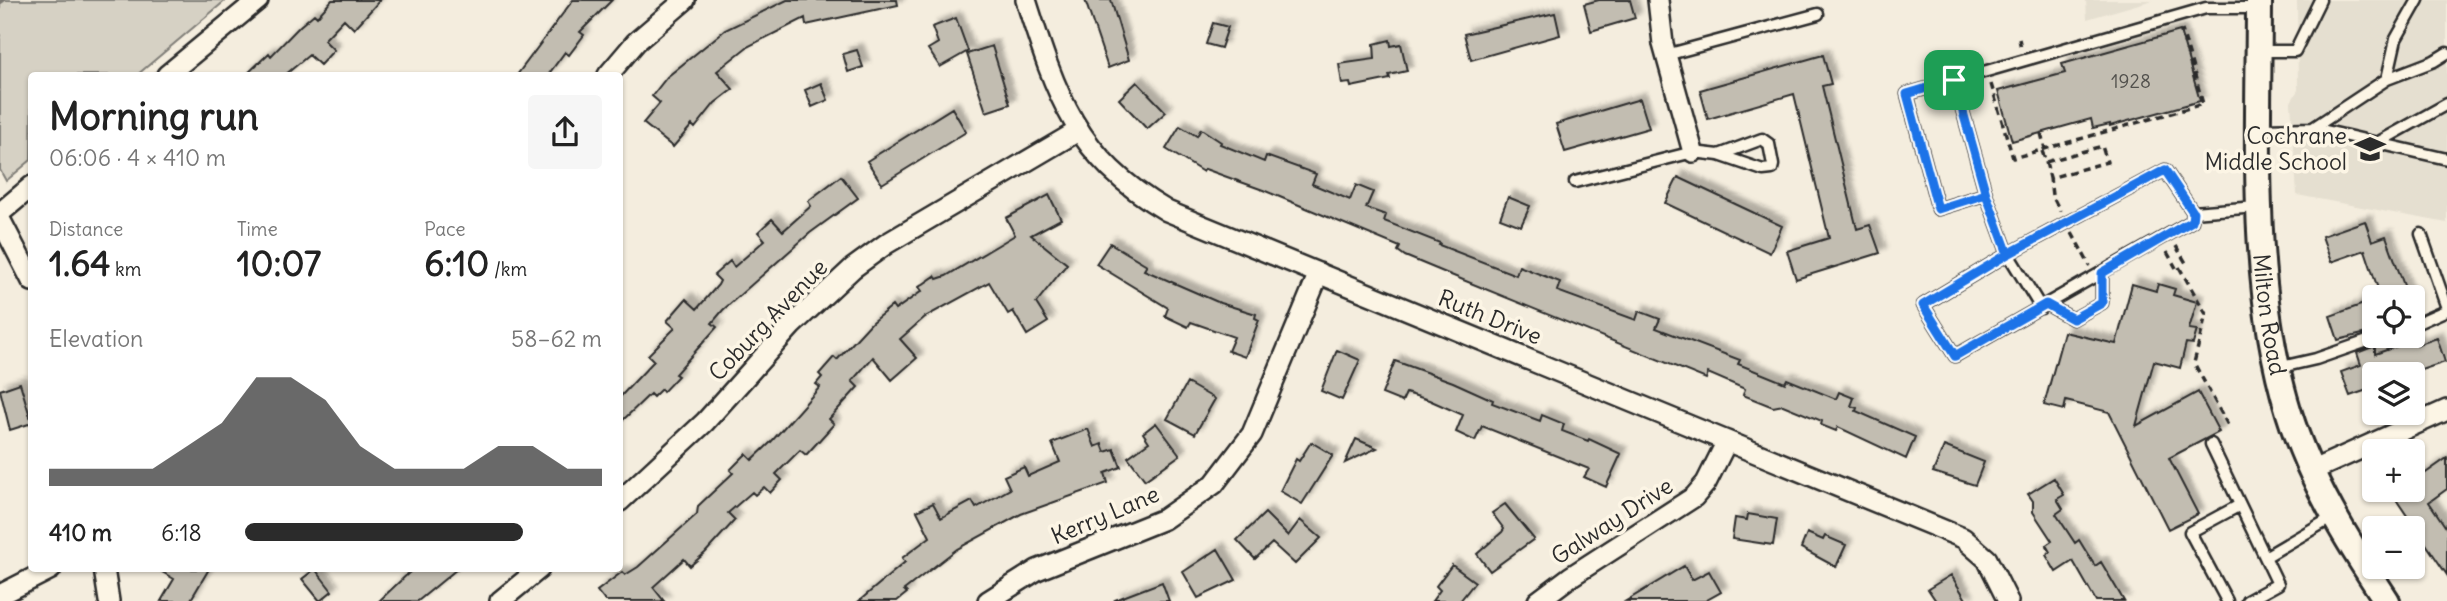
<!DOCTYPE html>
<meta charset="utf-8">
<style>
body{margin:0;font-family:Delius,sans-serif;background:#f6f6f6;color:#222;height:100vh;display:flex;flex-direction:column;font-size:26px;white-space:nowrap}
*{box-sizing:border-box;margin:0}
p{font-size:23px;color:#767676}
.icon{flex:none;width:38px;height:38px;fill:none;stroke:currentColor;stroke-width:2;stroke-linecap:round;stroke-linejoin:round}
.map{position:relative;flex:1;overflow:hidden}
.sheet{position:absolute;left:28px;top:72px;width:595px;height:500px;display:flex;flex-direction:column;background:#fff;border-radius:7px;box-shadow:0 2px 5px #0004}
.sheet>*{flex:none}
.buttons{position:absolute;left:2362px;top:285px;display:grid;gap:14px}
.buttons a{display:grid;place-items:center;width:63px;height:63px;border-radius:7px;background:#fff;box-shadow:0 2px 5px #0004;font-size:35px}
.pin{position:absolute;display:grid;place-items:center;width:60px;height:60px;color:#fff;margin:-30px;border-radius:14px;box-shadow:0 4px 10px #0006}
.round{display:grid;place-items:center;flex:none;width:74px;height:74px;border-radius:7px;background:#f6f6f6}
.head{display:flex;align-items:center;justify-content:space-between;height:119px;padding:0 21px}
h1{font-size:38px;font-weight:800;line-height:52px}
.stats{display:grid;grid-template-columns:repeat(3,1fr);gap:10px;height:119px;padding:7px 21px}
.stats div{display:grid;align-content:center}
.stats b{font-size:35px;font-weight:800}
.stats small{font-size:19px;font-weight:400}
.stats p{font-size:19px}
.chart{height:196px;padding:14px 21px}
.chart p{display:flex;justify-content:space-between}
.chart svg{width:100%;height:126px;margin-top:7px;fill:#2b2b2b;opacity:.7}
ul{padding:0 21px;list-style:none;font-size:23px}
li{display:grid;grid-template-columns:112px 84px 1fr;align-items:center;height:52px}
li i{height:18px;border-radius:9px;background:#2b2b2b}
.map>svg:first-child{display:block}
</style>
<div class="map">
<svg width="2447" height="601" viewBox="0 0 2447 601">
<defs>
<filter id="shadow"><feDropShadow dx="6" dy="-6" stdDeviation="2" flood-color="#0004"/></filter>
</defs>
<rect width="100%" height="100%" fill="#f4edde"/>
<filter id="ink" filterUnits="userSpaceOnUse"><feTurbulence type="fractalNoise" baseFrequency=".0143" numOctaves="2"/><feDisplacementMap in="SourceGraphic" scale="14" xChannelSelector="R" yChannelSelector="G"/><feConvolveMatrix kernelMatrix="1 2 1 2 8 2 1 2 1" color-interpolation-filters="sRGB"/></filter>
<g filter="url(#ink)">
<!-- built -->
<path fill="#e5dfd0" d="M2086,0h67l-66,19z
M2297,0h150v223l-150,-28 -6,-93 7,-12z"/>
<!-- green -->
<path fill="#d6d1c4" stroke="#807e78" stroke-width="2" d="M4,0h222l-89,75h-105l-1,85 -25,21 -6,-11v-168z"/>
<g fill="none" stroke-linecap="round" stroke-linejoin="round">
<!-- stream -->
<path stroke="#7a7771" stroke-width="5" d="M0,2l3,-2"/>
</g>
<!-- building -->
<path fill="#c2bdb1" stroke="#2b2b2b" stroke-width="2" filter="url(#shadow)" d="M332,0h48l-26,29 -10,-10 -20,21 10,10 -14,15 -11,-10 -24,20h-39l23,-22 2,3 29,-30 14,-12 3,3z
M573,0h39l-32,32 4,3 -15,20 -4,-3 -17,23h-31z
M787,0h110l1,5 -92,20 -1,-7 -58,29 -30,24 16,18 -18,14 -20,25 -3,-3 -19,22 -30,-24 17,-20 -8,-7 15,-19 58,-47z
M1085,0h26l18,60 -21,8z
M1599,0h31l5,18 -44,13 -7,-27z
M1555,13l5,22 -89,25 -7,-26z
M956,18l12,33 -28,16 -12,-18 10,-6 -6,-16z
M1213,23l15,4 -7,21 -15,-4z
M2180,31l20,70 -90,25v-2l-17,4 -2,-9 -79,22 -14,-50 67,-18 -3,-9z
M1390,40l1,6 10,-2 6,27 -18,4 1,4 -39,8 -1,-4 -8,1 -3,-20 36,-5 -1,-15z
M992,46l18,58 -24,8 -19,-58z
M857,50l6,17 -15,5 -5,-18z
M1823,55l8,29 -9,2 35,143 13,-4 10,28 -84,26 -9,-28 42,-13 -35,-144 -86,25 -8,-29z
M1137,82l29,30 -19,17 -28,-30z
M821,83l7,17 -16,7 -7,-17z
M1640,99l9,29 -84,24 -9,-28z
M952,108l14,24 -84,52 -15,-23z
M1180,126l17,10 4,-7 20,13 -1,2 44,18 2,-6 50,18 -4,10 38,16 6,-15 17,7 -7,16 20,7 -2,6 56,22 -1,2 77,30 3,-9 41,16 -3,9 79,29 3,-9 21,8 -4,9 84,32 -2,4 47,19 2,-4 49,20 3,-7 15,6 -3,8 6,2 -1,3 59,26 -9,22 -68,-32 -2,4 -15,-6 1,-4 -39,-16 -10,2 -30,-12 2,-6 -37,-16 -2,6 -260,-106 -41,-17 -7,-5 2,-4 -137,-57 -58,-21 -2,3 -37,-23z
M841,176l17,22 -48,35 -87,77 -11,13 5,4 -42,47 3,2 -15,16 -2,-3 -8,8 -3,-3 -30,29v-26l34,-36 -6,-6 27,-27 -8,-7 19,-22 11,10 21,-24 2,-4 -6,-6 16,-14 4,6 31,-27 -7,-8 14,-13 11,12 28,-25 -3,-5z
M1678,177l104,49 -12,27 -105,-50z
M1049,195l12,24 -30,16 36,29 -31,39 12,19 -21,13 -14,-24 -5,3 -19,-32 -64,35 -25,22 17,19 -25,22 -19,-23 -21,24 6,6 -29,32 5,5 -28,31 -6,-5 -24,24 6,6 -12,13 -6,-6 -9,8 -3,-3 -24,21 7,7 -30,33 -15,13 -6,-7 -31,28 11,14h-59l-8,-10 25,-19 3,3 13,-8 59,-53 1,-8 35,-33 -3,-3 16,-16 6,6 19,-18 49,-55 -4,-3 6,-7 -3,-3 15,-17 3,3 35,-38 20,-16 3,4 27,-19 -3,-4 16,-11 2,3 9,-3 69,-41 -9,-17z
M1508,197l22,9 -9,20 -21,-8z
M2365,221l7,20 14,-5 20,55 -25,7 -16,-48 -34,12 -9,-26z
M1110,243l37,22 -3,5 76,33 36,11 -1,4 4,2 -14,37 -17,-6 6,-14 -43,-15 -3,5 -23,-11 3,-8 -72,-44z
M2132,284l24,7 2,-7 17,5 -2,6 24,7 -8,27 8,1 -4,14 -7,-1 -6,25 -26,-7 -18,65 62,-34 21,40 -50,26 29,56 -30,15 -59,-117 -43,-11 -2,9 -20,-5 20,-73 52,12z
M2375,300v31l-37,9 -8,-24z
M2437,338l8,24 -24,8 -2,-4 -24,8h-20v23l-5,-8 -20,7 -9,-24 20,-7 -4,-12 18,-7v8l40,-14 2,5z
M1337,350l23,10 -18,40 -21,-9z
M1395,361l58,21 40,18 -1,3 48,18 2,-6 22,9 -2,7 26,10 1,-2 32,15 -15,33 -22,-10 5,-8 -107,-43 -7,15 -19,-9 7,-17 -34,-15 -23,-7 -4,9 -20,-8z
M20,383l12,40 -22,7 -10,-40z
M1187,383l28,16 -20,35 -28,-15z
M1156,423l24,32 -35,25 -17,-23 21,-15 -6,-9z
M1088,429l7,18 7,-3 3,8 9,-3 7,18 -16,6 3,10 -87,31 -64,35 -53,41 3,3 -10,8h-38l46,-39 -3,-4 28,-21 -13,-26 16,-8 8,15 31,-17 4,7 34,-19 -6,-13 20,-9 4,9 32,-14 -8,-19z
M1356,439l21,9 -32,15z
M1311,442l22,13 -31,49 -22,-13 16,-32 3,2z
M1944,446l40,16 -9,23 -42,-13z
M2447,458v31l-18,13 18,27v46l-52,-77 11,-8h7v-8z
M2054,478l10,17 -7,4 6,10 -7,5 19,29 4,-3 16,26 6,-4 23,39h-28l-23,-40 -17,11 -10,-17 4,-3 -4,-7 6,-4 -19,-29v-11l-5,-7z
M1505,504l29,35 -44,32 -13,-17 25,-22 2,-3 -12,-16z
M1265,513l23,23 12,-16 21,18 -26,26 -23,-21 -17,16 -18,-19z
M1748,514l29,5 -4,26 -41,-6 3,-21 12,2z
M1807,533l16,7 2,-4 21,9 -10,22 -35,-19z
M1218,549l18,31 -38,18 -15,-26z
M1452,565l23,17 -15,19h-28l8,-11 -4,-4z
M1684,566l8,14 17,-9 12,21 -16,9h-79z
M157,569h52l-19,32h-29l13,-22z
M315,569l17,22 -12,10 -18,-22z
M413,569h44l-39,32h-39z
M1951,575l16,26h-31l-8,-12z
M1162,582l7,19h-53l-1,-1z"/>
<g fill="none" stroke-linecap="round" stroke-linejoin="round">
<!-- service casing -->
<g stroke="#2b2b2b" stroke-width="15">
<path id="service" d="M2259,51h36l25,-51
M1666,55l152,-41
M2387,79l9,-40 22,-39
M1954,80l32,114 -48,15 -31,-115 299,-86h52
M2313,128l134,31
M2260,129l53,-1 74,-49 47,-18 13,-8
M2377,143l70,-39
M1575,182l118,-30 26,3 43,-16 7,5 4,21 -1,4 -9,1 -44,-15
M1986,194l22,60 33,54
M2193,212l-1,9 -237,135 -32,-51 85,-51 157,-84 28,42 64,-5
M2421,234l26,74
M2046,304l27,15 29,-16v-30
M2413,325l34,-15
M2277,368l39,-9 66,-23
M2211,444l67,140 -31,17
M2265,557l68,-40
M2227,601l-37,-69 50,-27"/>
</g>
<!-- minor casing -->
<g stroke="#2b2b2b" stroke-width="24">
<path id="minor" d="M1026,0c30,95 50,158 141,211l796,327 24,21 21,42
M1658,0l5,44 30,108
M167,75l91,-75
M608,75l28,-33 49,-42
M0,213l32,-27
M0,219l32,62
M2311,471l136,-61
M620,501l85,-79 87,-97 61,-57 33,-24 192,-113
M104,569l5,32
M0,595l51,-26
M500,601l39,-32
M988,601l49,-31 127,-51 50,-35 38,-50 67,-161
M1538,601l32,-24 124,-80 12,-14 21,-42"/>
</g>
<!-- tertiary casing -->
<g stroke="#2b2b2b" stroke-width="30">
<g id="tertiary">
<path id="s1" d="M2259,0c0,133 -10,285 30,413 21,68 59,129 98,188"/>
</g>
</g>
<!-- path -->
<path stroke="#2b2b2b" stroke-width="3.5" stroke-dasharray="7 5" stroke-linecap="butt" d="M2019,39l2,9
M1991,84l22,74 190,-54 -21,-74
M2041,133l4,16
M2042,151l4,11 56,-16 5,16 -57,16 2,17 8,16
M2046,162l4,16
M2072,233l18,33
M2176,246l10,17
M2167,252l9,16
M2179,267l27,47 -12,49 36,66"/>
<!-- service -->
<use href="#service" stroke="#fcf5e5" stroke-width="10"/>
<!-- minor -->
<use href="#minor" stroke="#fcf5e5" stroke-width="19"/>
<!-- tertiary -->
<use href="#tertiary" stroke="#fcf5e5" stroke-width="24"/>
</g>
</g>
<g fill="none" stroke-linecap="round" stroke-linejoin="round" filter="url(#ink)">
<!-- route casing -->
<g stroke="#fff" stroke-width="14">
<path id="route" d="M1954,80l32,114 22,60 -85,51 32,51 91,-52 27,15 29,-16v-30l90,-52 1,-9 -28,-42 -157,84 -22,-60 -48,15 -31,-115 47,-14"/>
</g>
<!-- route -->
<use href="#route" stroke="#1a73e8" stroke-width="9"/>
</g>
<!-- icons -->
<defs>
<g id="school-bare" transform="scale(2.415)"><path d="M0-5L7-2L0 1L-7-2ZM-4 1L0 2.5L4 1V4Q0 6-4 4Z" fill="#2b2b2b" stroke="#fcf5e5" stroke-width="2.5" paint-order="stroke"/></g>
</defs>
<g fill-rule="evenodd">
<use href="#school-bare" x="2370" y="149"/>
</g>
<g text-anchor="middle" stroke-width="7" stroke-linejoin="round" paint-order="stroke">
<!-- number labels -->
<g font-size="19" fill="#51504c">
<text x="2131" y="88">1928</text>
</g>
<!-- poi labels -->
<g font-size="23" fill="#2b2b2b" stroke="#fcf5e5" text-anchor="end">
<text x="2347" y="144">Cochrane<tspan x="2347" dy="26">Middle School</tspan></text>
</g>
<!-- street labels -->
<g font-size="23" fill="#2b2b2b" stroke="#fcf5e5">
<text dy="8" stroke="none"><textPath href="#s1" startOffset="315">Milton Road</textPath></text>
<text transform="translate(1490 317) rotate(22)" y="8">Ruth Drive</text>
<text transform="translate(768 320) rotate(-46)" y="8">Coburg Avenue</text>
<text transform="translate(1105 515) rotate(-23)" y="8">Kerry Lane</text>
<text transform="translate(1612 521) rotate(-33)" y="8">Galway Drive</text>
</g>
</g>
</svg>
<div class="buttons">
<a><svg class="icon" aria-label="locate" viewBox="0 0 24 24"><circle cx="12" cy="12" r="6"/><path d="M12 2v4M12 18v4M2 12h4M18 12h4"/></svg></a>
<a><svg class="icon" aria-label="layers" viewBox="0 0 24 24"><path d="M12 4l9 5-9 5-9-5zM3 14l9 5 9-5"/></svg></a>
<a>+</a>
<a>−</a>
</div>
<div class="pin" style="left:1954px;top:80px;background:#1e9e55"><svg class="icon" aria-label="arrive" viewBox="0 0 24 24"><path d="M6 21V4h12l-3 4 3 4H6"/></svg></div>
<section class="sheet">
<div class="head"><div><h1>Morning run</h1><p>06:06 · 4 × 410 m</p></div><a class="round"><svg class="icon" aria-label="share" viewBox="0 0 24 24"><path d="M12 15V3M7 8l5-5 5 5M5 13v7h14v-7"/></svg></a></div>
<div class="stats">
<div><p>Distance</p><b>1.64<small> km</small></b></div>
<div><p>Time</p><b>10:07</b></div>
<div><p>Pace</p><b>6:10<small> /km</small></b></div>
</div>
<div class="chart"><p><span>Elevation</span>58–62 m</p>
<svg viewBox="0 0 160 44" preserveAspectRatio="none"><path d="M0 44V38L10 38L20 38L30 38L40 30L50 22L60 6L70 6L80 14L90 30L100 38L110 38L120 38L130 30L140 30L150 38L160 38V44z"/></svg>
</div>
<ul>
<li><b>410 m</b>6:18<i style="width:78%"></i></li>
</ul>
</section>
</div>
